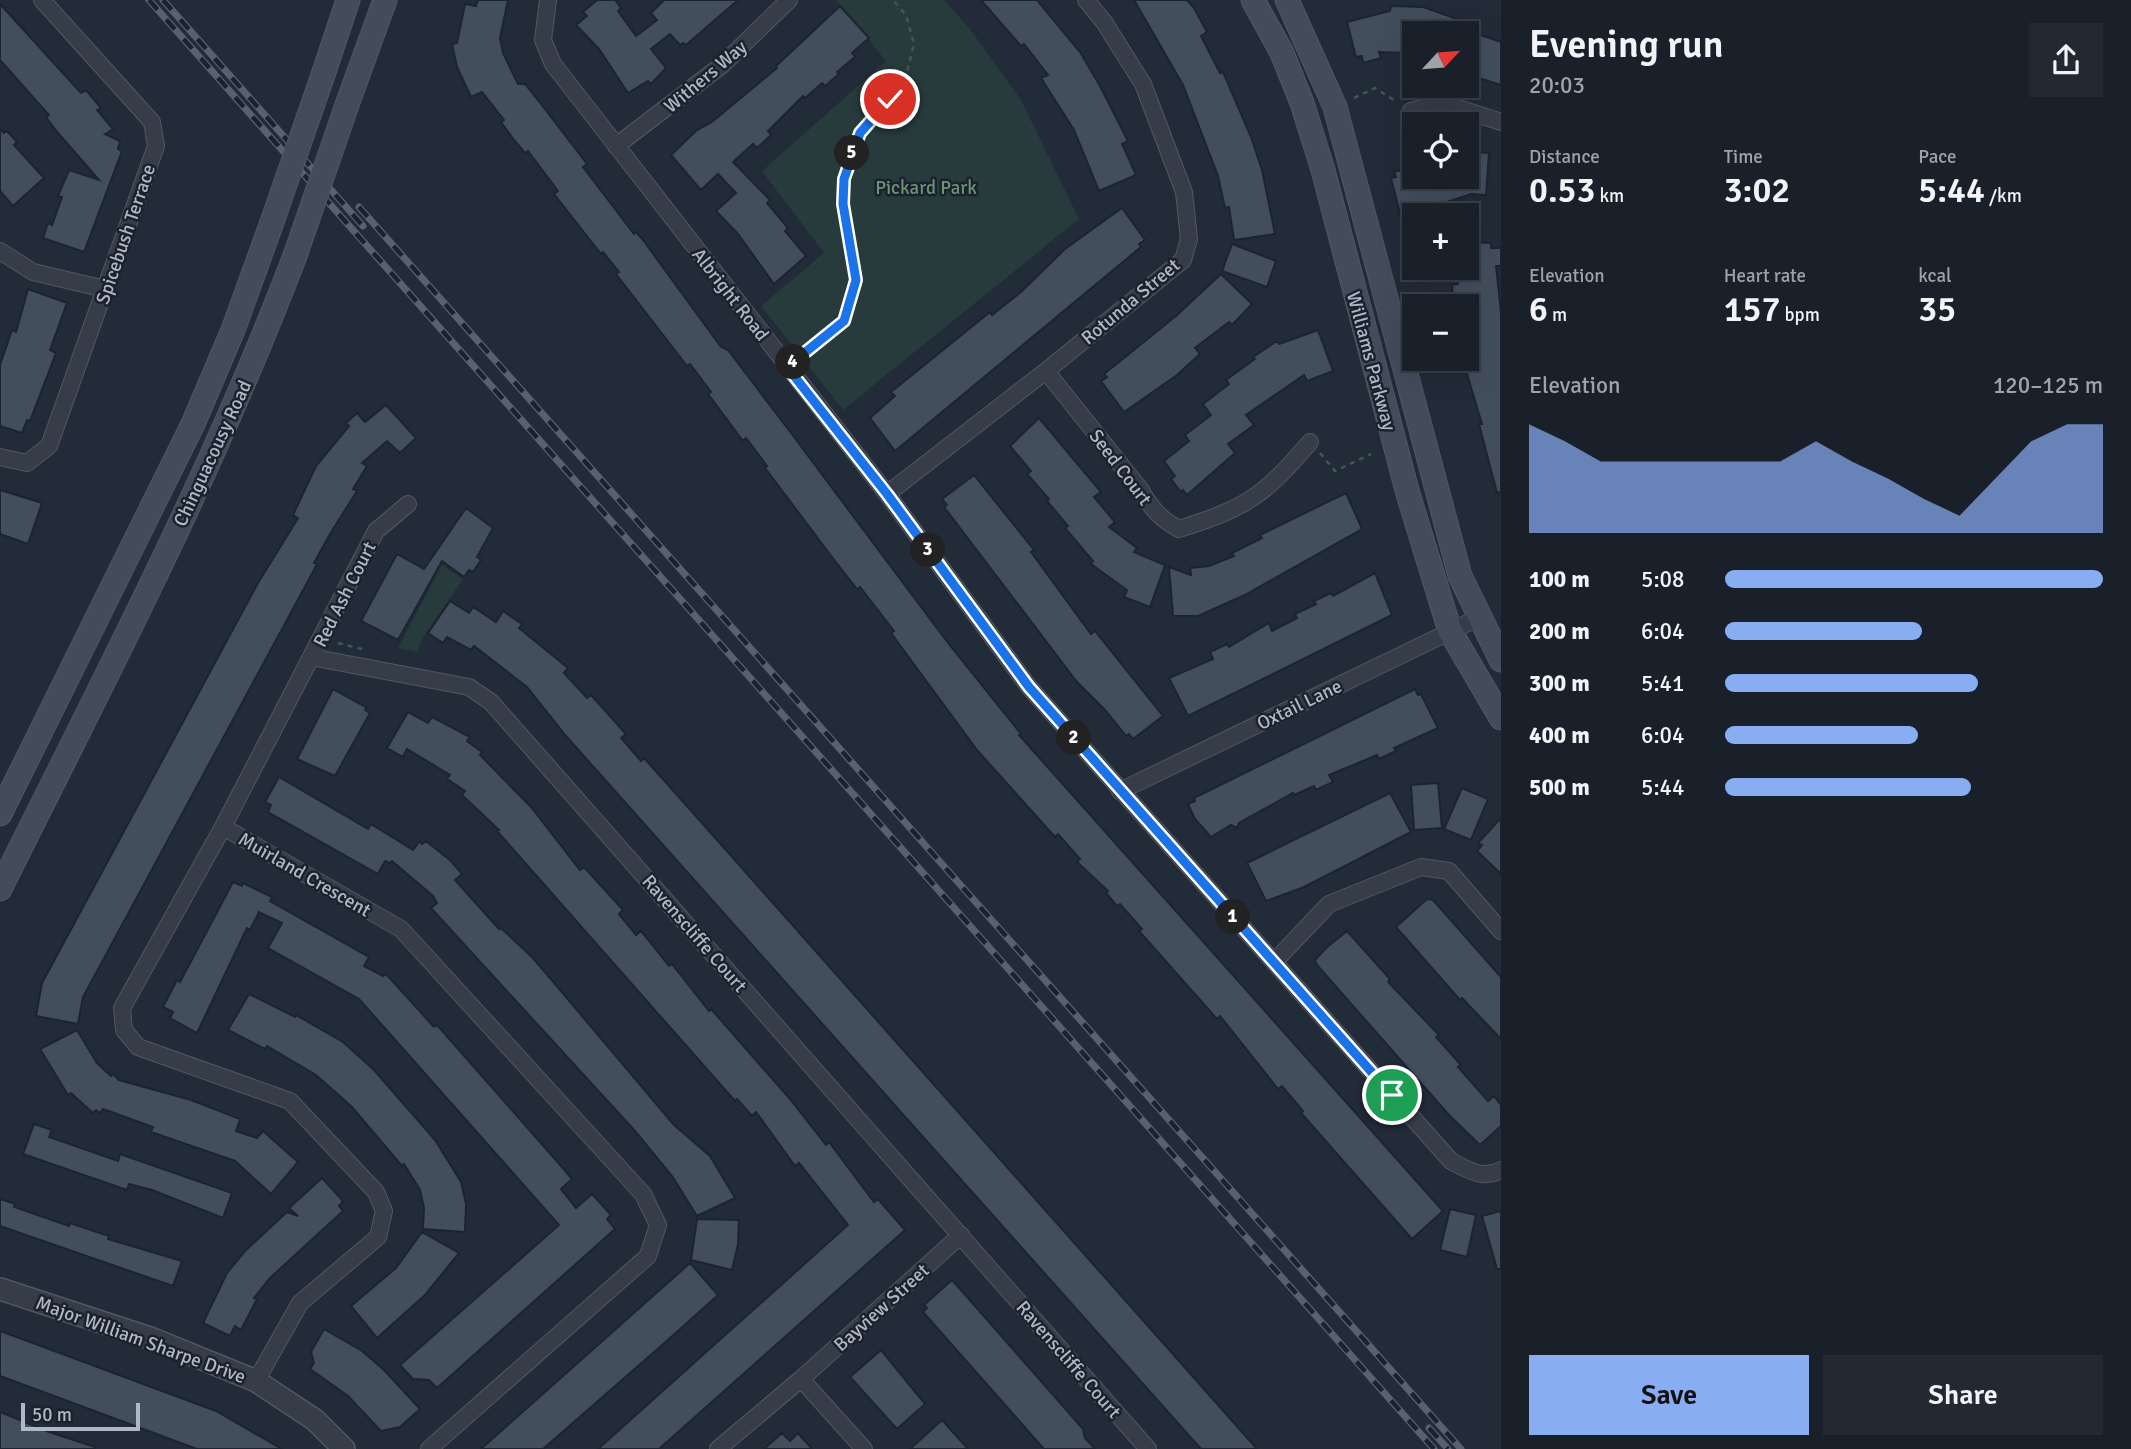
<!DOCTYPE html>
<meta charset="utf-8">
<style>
body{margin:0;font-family:Signika,sans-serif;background:#232832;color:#f1f3f6;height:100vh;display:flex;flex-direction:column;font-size:26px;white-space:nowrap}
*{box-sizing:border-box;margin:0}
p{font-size:23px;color:#9fa3a8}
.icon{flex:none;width:38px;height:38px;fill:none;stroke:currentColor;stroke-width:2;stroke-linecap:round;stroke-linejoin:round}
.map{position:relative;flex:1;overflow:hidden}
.drawer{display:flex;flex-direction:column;background:#1a202a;width:630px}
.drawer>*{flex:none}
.needle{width:46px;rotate:64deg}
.controls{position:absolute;left:1402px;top:21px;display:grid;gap:14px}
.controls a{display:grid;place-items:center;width:77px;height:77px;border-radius:0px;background:#1a202a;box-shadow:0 7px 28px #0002,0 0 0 2px #383e47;font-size:35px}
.scale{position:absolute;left:21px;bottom:18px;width:119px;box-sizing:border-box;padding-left:7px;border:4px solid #b1b8c5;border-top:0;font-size:19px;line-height:24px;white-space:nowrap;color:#b1b8c5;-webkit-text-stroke:5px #1b222e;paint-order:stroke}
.pin{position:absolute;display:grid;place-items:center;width:60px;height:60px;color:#fff;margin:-30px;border:4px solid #fff;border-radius:50%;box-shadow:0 2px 7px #0007}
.km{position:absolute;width:35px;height:35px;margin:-18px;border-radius:50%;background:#222;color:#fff;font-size:19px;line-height:35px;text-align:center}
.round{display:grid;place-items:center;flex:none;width:74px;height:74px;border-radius:0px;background:#232832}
.head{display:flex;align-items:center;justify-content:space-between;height:119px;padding:0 28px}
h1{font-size:38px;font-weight:600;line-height:52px}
.metrics{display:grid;grid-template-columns:repeat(3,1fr);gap:10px;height:119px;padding:7px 28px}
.metrics div{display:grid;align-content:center}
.metrics b{font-size:35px;font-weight:600}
.metrics small{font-size:19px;font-weight:400}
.metrics p{font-size:19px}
.chart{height:196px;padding:14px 28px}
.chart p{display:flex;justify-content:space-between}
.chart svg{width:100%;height:126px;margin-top:7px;fill:#88adf3;opacity:.7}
.cta{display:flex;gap:14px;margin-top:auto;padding:14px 28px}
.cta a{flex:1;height:80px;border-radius:0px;background:#88adf3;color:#111;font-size:28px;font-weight:600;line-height:80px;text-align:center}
.cta a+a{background:#232832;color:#f1f3f6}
ul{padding:0 28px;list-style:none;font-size:23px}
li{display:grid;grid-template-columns:112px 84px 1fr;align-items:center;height:52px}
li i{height:18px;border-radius:9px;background:#88adf3}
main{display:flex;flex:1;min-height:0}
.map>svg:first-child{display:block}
</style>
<main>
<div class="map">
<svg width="1501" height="1449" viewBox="0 0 1501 1449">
<rect width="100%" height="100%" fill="#222b38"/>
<!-- green -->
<path fill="#273a3c" d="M836,0h108l26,29 51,71 58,119 -236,191 -82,-104 63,-53 -62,-82 124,-110z
M442,565l21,14 -39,57 -7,16 -19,-4z"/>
<!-- building -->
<path fill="#434e5d" stroke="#1d2430" stroke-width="2" d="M478,0h30l-8,38 3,15 15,31h7l16,20 46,60 -4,3 51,67 2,-2 7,8 78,107 7,3 63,83 157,210 73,91 -2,1 424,476 -31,28 -111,-126 2,-2 -21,-25 -4,3 -58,-73 -3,3 -78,-88 3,-2 -22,-25 -3,2 -11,-13 2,-2 -31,-29 3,-3 -22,-25 -3,3 -78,-87 -86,-117 3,-2 -34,-44 -3,2 -22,-28 -70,-93 2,-2 -21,-28 -3,3 -35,-47 3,-2 -21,-28 -3,2 -71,-92 3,-2 -16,-20 -2,2 -47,-60 4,-3 -30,-40 -3,2 -11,-13 -13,-18 3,-2 -22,-28 -11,5 -14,-30 -5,-23 5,-1 8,-39 11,2z
M597,0h18l6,8 -3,3 18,25 21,-16 -6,-7 13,-13h74l-52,45 -3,-2 -3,2 -10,-11 -19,15 15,19 -15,16 -3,-3 -20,12 -29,-44 -23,-24 11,-9 -4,-4z
M981,0h56l43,52 20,34 28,55 -6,3 14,31 -37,16 -25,-61 -33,-52 7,-3 -24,-31 -3,2z
M1134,0h53l7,8 13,24 -6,4 19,37 3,-1 28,65 11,33 13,64 -41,6 -5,-33 -4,1 -7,-32 -35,-91z
M0,4l81,89 5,-3 15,18 -4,2 16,19 -8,5 15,7 -2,8 4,2 -38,101 -41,-14 5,-15 4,2 10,-28 -4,-1 11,-26 30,10 -41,-47 -12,-16 3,-2 -49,-55z
M840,6l29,32 -17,15 3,4 -18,15 2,2 -14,12 -3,-3 -17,15 -2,-2 -35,35 3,4 -14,13 -4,-4 -20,18 37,38 -3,3 21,25 -3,3 21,25 -32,28 -36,-50 -22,-23 20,-18 -18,-19 -17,16 -30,-35 26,-25 15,-8 65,-54 -1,-2z
M1391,6l32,1 40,14 -4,12h-45l-1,20 -34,-1 2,6 -18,5 -1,-7 -6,1 -9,-35 43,-11z
M1466,30l35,12v43l-35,-11z
M0,129l4,4 3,-2 10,11 -3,3 30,33 -31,28 -13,-15z
M1471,152l18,1 -3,42 -15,-1 -70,23 -10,-39 5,-1 -2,-5 18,-5 2,10h52v-17l4,1z
M1122,208l23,32 -6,4 2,3 -246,204 -25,-33 25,-22 -4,-4 99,-80 2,3 29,-23 44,-43z
M1466,242l25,1v5h10v18h-5l5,47v179l-4,1 -18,-69h3l-19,-63 3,-1v-54h-12l-2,-21 6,-1v-16h8z
M1232,244l44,17 -9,26 -45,-16z
M1221,274l31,30 -20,21 -3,-3 -34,26 5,6 -23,21 -53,37 -23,-31 6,-4 -3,-3 72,-58z
M28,289l39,14 -17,47 6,3 -26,68 -3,-1 -5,13 -22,-7v-61l12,-35 4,2z
M1318,330l15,41 -26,10 -3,-6 -58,40 8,10 -26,19 7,9 -48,42 -4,-5 -2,2 -10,-13 4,-3 -11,-15 25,-20 -4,-6 26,-20 -8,-11 26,-20 -3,-4 29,-21 -2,-2 24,-16 2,3z
M386,405l30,33 -16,15 -13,-12 -25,22 5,3 -14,23 4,2 -27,43 -16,29 3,1 -3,6 -231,427 -5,27 -42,-8 6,-33 216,-400 40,-65 -5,-3 23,-49 33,-40 -3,-3 11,-10 8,9z
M1039,418l62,74 -7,5 21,25 -6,5 28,21 -3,4 31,13 -15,42 -26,-10 3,-7 -36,-26 2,-3 -28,-33 3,-2 -21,-25 2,-2 -22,-25 4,-3 -21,-25z
M974,475l60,75 -3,2 60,82 4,-3 68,85 -30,23 -4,-5 -3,2 -21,-26 -28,-28 -133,-175 3,-2 -5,-6z
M0,490l42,13 -14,41 -28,-10z
M1346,493l16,36 -117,66 -47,21h-25l-4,-49 22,8 -1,-7 19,-2 25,-10 -2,-3 30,-15 -2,-3z
M466,508l27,20 -16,29 4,3 -8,12 -4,-2 -5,7 -22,-16 -44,79 -37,-19 36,-67 27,15z
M1375,573l17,42 -204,101 -19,-38 44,-19 -3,-7 17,-8 2,3 40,-24 3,8 25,-13 -2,-4 21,-10 -2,-3 17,-8 2,3z
M450,601l19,12 4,-6 23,15 7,-11 19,13 -3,4 49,40 -4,5 23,25 4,-3 35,39 -5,4 20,23 3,-3 66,74 547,617h-56l-635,-713 -39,-49 -53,-41 -3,4 -24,-13 -4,6 -15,-10z
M333,689l33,18 -1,3 5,3 -35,63 -38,-17z
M1415,689l3,6 3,-1 17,34 -44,20 2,3 -17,8 -2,-4 -48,20 4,7 -17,8 -2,-4 -20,9 -1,-2 -54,30 -2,5 -6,-3 -20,12 -16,-18 -7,-15 7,-3 -1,-3z
M408,712l20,11 4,-6 38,20 -3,4 15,11 -2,3 51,52 49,63 4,-3 39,43 -4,4 17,21 5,-4 28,35 3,-2 37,47 2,-2 79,90 36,46 3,-3 45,60 4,-3 27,31 -246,219h-61l250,-224 -49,-62 -4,3 -39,-54 -4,4 -15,-17 -2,2 -238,-270 2,-1 -37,-35 3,-4 -18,-12 3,-4 -43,-26 -4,8 -16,-9z
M279,777l89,52 3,-5 42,26 7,-9 2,3 4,-3 25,20 11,13 -7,6 44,49 2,-1 32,30 141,167 36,31 25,42 -38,18 -25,-40 -37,-45 -204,-223 6,-5 -4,-7 -41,-35 -2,2 -5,-2 -7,13 -110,-62 3,-7 -6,-3z
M1438,783l4,45 -28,2 -3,-45z
M1462,788l26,11 -17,41 -27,-11z
M1390,793l21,39 -107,55 -38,14 -19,-38z
M1501,818v56l-24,-23 5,-6 -4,-2z
M233,882l9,4 1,-3 29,14 -2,4 99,56 -5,9 19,10 3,-2 48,53 3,-2 124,141 11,13 -11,10 15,19 16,-14 19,21 -4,4 8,10 -178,159 -8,-8 -16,-1 -13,-14 159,-140 -200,-226 -91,-51 14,-25 -23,-11 -9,18 -3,-2 -50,105 -27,-15 3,-6 -10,-5 14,-27 3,2z
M1427,899l6,1 68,77v62l-39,-41 -2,2 -64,-73z
M1347,931l43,48 -2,3 51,53 -3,2 25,28 -3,2 30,34 6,-5 7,9v21l-21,19 -31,-30 -132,-150 -2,-5 10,-11z
M249,994l46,23 1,-2 47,27 31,28 61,70 26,42 5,22 -1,28 -42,-3 1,-21 -4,-18 -16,-26 -2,2 -50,-59 -36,-32 -49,-29 -2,3 -37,-19z
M77,1030l20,33 14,13 2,-2 6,6 72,20 49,19 -4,12 21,7 6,-7 35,31 -27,32 -36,-33 -84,-29 2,-5 -50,-18 -3,4 -4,-3 -3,3 -22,-20 -3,2 -28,-46z
M34,1124l18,6 -3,7 69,24 2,-7 112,39 -9,25 -71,-28 -23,-6 -2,6 -104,-36z
M322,1178l21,23 -4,5 4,5 -73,67 -16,20 3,1 -16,31 -6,-4 -5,10 -27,-13 24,-50 18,-22 42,-39 11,4 -9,-8z
M0,1199l15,5 -1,3 55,19 1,-3 39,13 -1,3 74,22 -9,25 -173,-60z
M1450,1209l26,6 -9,42 -27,-7z
M1501,1211v58h-4l-15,-53z
M697,1219l42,1 -1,24 -6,26 -41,-10z
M422,1232l37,21 -34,42 -48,43 -26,-32 45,-38z
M690,1263l28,32 -49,44 -126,110h-62z
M952,1280l131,149 2,9 10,11h-51l-121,-137 4,-4 -3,-3z
M324,1329l38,22 22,19 36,39 -20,18 -19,4 -33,-35 -38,-27 4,-6 -3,-11z
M0,1331l216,80 66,38h-85l-197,-73z
M881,1350l44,54 -28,25 -47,-52z
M0,1412l49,20 46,15v2h-95z
M942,1420l26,29h-58z
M782,1433l8,8 8,-8 14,16h-48z"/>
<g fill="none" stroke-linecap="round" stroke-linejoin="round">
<!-- minor casing -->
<g stroke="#515864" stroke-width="18">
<path id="minor" d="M548,0l-5,40 10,24 334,430 142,193 422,474c17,9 32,19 50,9
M1411,111l32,-8 58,19
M616,146l106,-81 67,-65
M0,251l33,21 72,17
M1046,371l94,118c11,19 20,30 39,40 67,-21 85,-33 131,-87
M0,457l27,6 22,-17 107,-300 -4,-24 -110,-122
M887,494l159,-123 137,-111 6,-21 -5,-47 -41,-108 -39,-62 -18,-22
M311,657l65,-126 32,-27
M1120,791l358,-173
M223,827l88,-170 158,30 22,15 657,747
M1274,962l55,-58 92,-37 28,4 52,60
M801,1379l160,-144
M256,1381l44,-78 78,-66 6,-26 -8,-19 -86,-91 -152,-54 -14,-17 -2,-22 101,-181 178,102 242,265 15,31 -10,31 -219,193
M718,1449l83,-70 63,70"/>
</g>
<!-- tertiary casing -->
<g stroke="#515864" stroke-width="24">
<path id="tertiary" d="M0,1289l153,50 103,42 59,39 29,29"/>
</g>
<!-- secondary casing -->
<g stroke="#515864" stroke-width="25">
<path id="secondary" d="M1253,0l29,53 20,50 21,67 85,324 42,137 51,87
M1287,0l48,107 125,469 41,84
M324,72l24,-72
M348,102l37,-102
M0,814l193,-390 40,-94 38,-105
M0,889c104,-209 213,-417 296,-636"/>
</g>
<!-- path -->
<path stroke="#445559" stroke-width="2.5" stroke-dasharray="5 5" stroke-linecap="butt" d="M1354,98l21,-10 22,14
M799,357l45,-36 9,-31 2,-20 -8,-38 -3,-53 16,-46 40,-44 6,-13 8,-32 -8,-29 -13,-15
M1320,453l15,18 36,-17
M338,643l24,6"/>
<!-- minor -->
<use href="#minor" stroke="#363d49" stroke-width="16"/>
<!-- tertiary -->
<use href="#tertiary" stroke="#363d49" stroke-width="21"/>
<!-- secondary -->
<use href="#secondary" stroke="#444c5c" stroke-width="23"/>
<!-- rail casing -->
<g stroke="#586170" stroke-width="7">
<path id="rail" d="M149,0l1285,1449
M163,0l200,226
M359,207l1102,1242
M1429,1428l19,21"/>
</g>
<!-- rail -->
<use href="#rail" stroke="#1b222e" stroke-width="4.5" stroke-dasharray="13" stroke-linecap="butt"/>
<!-- secondary-bridge casing -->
<g stroke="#515864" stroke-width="25" stroke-linecap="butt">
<path id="secondary-bridge" d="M271,225l53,-153
M296,253l52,-151"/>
</g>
<!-- secondary-bridge -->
<use href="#secondary-bridge" stroke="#444c5c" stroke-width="23"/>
</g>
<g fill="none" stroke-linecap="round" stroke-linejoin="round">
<!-- route casing -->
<g stroke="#fff" stroke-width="14">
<path id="route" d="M890,99l-30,34 -16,46 -1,25 13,76 -12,41 -57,46 100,127 142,193 363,408"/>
</g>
<!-- route -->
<use href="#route" stroke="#1a73e8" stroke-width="9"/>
</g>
<g text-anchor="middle" stroke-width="5" stroke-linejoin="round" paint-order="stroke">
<!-- street labels -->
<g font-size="19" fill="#b1b8c5" stroke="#1b222e">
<text transform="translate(705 76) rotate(-40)" y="7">Withers Way</text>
<text transform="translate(125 234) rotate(-71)" y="7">Spicebush Terrace</text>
<text transform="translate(731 294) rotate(52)" y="7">Albright Road</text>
<text transform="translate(1130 301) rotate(-40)" y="7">Rotunda Street</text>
<text transform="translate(1372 361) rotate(75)" y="7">Williams Parkway</text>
<text transform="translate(212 453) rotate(-65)" y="7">Chinguacousy Road</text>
<text transform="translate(1121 467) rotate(53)" y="7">Seed Court</text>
<text transform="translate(344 594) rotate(-63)" y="7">Red Ash Court</text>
<text transform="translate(1299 704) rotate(-26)" y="7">Oxtail Lane</text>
<text transform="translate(305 874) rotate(30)" y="7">Muirland Crescent</text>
<text transform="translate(695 933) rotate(49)" y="7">Ravenscliffe Court</text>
<text transform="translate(881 1307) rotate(-42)" y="7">Bayview Street</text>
<text transform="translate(141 1339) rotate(20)" y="7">Major William Sharpe Drive</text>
<text transform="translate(1069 1359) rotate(49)" y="7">Ravenscliffe Court</text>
</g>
<!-- park labels -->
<g font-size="19" fill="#699575" stroke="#1b222e">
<text x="926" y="194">Pickard Park</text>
</g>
</g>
</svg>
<div class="controls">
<a><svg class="needle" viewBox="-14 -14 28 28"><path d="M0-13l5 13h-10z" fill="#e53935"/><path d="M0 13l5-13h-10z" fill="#9fa3a8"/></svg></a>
<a><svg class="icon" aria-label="locate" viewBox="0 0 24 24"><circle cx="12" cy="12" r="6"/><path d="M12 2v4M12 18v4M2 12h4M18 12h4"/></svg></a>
<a>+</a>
<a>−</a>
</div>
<div class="scale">50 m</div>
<div class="pin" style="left:1392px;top:1095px;background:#1e9e55"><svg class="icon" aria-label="arrive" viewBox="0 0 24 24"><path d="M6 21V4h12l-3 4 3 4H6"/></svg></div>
<div class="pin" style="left:890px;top:99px;background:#d93025"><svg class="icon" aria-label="check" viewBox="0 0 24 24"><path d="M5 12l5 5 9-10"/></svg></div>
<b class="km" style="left:1233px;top:917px">1</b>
<b class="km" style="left:1074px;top:738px">2</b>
<b class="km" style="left:928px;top:550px">3</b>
<b class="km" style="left:793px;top:362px">4</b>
<b class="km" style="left:852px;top:153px">5</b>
</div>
<section class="drawer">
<div class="head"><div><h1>Evening run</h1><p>20:03</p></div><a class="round"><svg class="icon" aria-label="share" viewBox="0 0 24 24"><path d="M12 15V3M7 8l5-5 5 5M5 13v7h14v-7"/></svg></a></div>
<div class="metrics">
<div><p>Distance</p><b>0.53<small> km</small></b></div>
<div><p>Time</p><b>3:02</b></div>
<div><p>Pace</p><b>5:44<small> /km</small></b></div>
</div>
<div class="metrics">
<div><p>Elevation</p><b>6<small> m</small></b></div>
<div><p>Heart rate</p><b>157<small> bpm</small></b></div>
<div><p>kcal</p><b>35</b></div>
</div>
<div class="chart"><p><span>Elevation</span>120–125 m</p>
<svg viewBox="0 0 160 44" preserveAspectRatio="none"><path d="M0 44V6L10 12L20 19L30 19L40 19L50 19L60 19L70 19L80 12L90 19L100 25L110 32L120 38L130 25L140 12L150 6L160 6V44z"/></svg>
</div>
<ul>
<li><b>100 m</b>5:08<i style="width:100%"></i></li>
<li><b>200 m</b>6:04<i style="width:52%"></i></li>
<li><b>300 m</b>5:41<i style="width:67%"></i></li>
<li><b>400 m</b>6:04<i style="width:51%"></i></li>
<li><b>500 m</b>5:44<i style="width:65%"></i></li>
</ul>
<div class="cta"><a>Save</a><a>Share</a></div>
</section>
</main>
